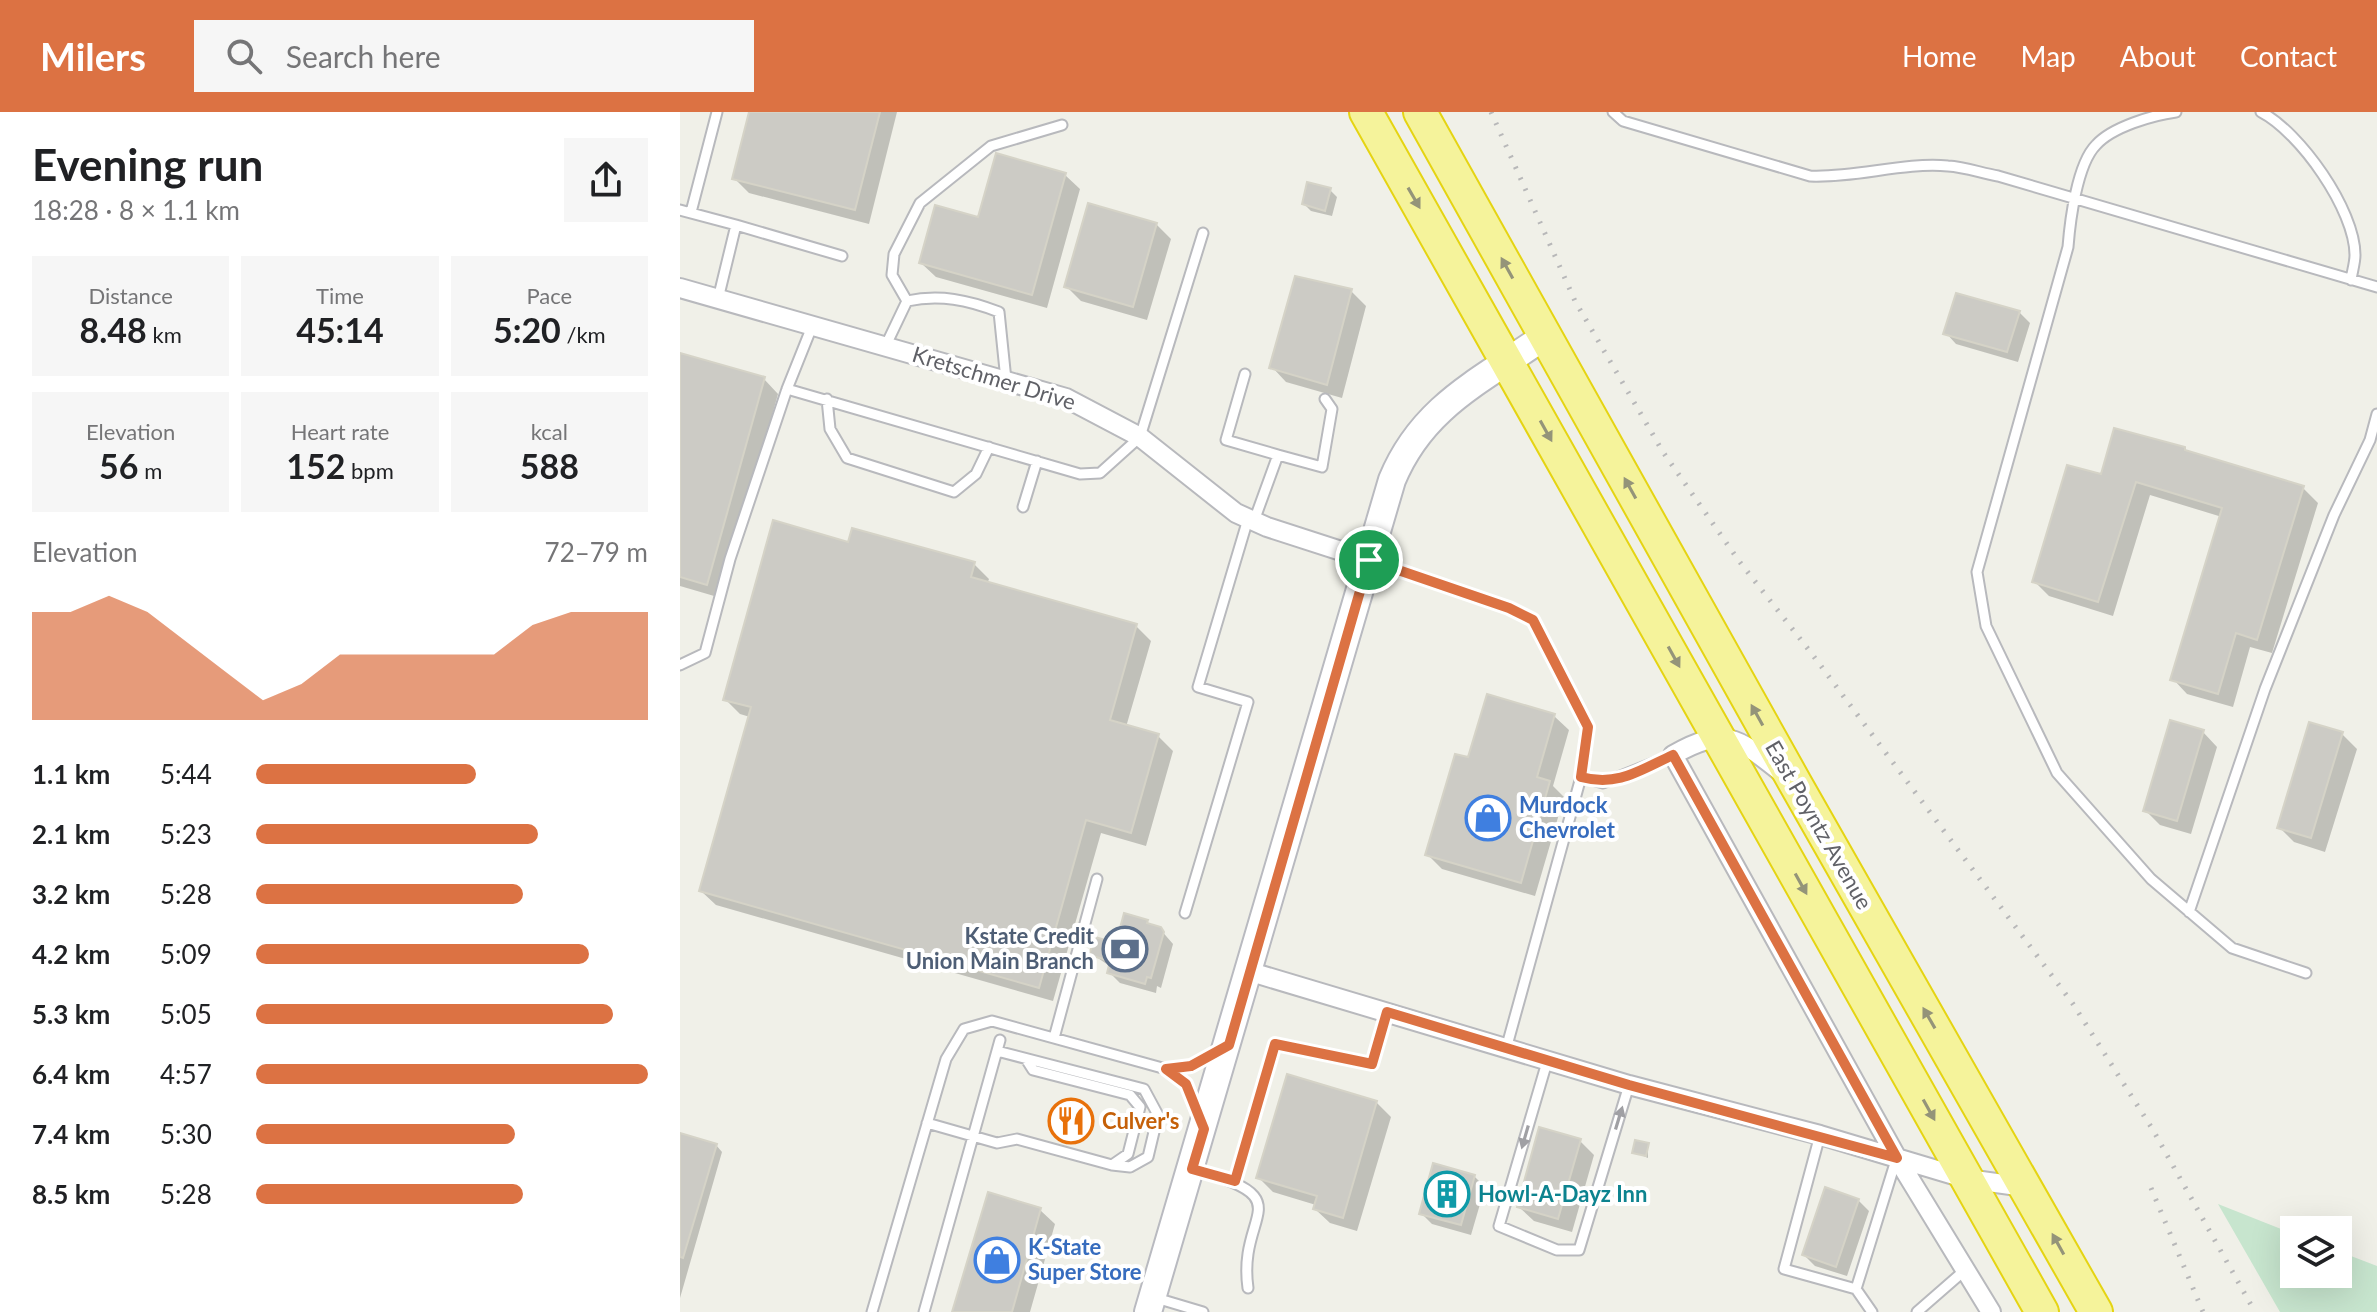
<!DOCTYPE html>
<meta charset="utf-8">
<style>
body{margin:0;font-family:Lato,sans-serif;background:#f6f6f6;color:#202124;height:100vh;display:flex;flex-direction:column;font-size:30px;white-space:nowrap}
*{box-sizing:border-box;margin:0}
p{font-size:26px;color:#757577}
.icon{flex:none;width:44px;height:44px;fill:none;stroke:currentColor;stroke-width:2;stroke-linecap:round;stroke-linejoin:round}
.map{position:relative;flex:1;overflow:hidden}
.panel{display:flex;flex-direction:column;background:#fff;width:680px}
.panel>*{flex:none}
.buttons{position:absolute;left:1600px;top:1104px;display:grid;gap:16px}
.buttons a{display:grid;place-items:center;width:72px;height:72px;border-radius:0px;background:#fff;box-shadow:0 8px 32px #0002;font-size:40px}
.pin{position:absolute;display:grid;place-items:center;width:68px;height:68px;color:#fff;margin:-34px;border:4px solid #fff;border-radius:50%;box-shadow:0 2px 8px #0007}
.round{display:grid;place-items:center;flex:none;width:84px;height:84px;border-radius:0px;background:#f6f6f6}
.summary{display:flex;align-items:center;justify-content:space-between;height:136px;padding:0 32px}
h1{font-size:44px;font-weight:700;line-height:60px}
.stats{display:grid;grid-template-columns:repeat(3,1fr);gap:12px;height:136px;padding:8px 32px}
.stats div{display:grid;align-content:center;border-radius:0px;background:#f6f6f6;text-align:center}
.stats b{font-size:34px;font-weight:700}
.stats small{font-size:22px;font-weight:400}
.stats p{font-size:22px}
.chart{height:224px;padding:16px 32px}
.chart p{display:flex;justify-content:space-between}
.chart svg{width:100%;height:144px;margin-top:8px;fill:#dc7243;opacity:.7}
ul{padding:0 32px;list-style:none;font-size:26px}
li{display:grid;grid-template-columns:128px 96px 1fr;align-items:center;height:60px}
li i{height:20px;border-radius:10px;background:#dc7243}
header{display:flex;align-items:center;gap:48px;box-sizing:border-box;height:112px;padding:0 40px;background:#dc7243;color:#fff}
header strong{font-size:38px}
nav{display:flex;gap:44px;margin-inline-start:auto;font-size:28px}
.search{width:560px;height:72px;background:#f6f6f6;display:flex;align-items:center;gap:20px;box-sizing:border-box;padding:0 28px;border-radius:0px;color:#757577;font-size:30px}
main{display:flex;flex:1;min-height:0}
.map>svg:first-child{display:block}
</style>
<header>
<strong>Milers</strong>
<div class="search"><svg class="icon" aria-label="search" viewBox="0 0 24 24"><circle cx="10" cy="10" r="6"/><path d="M15 15l6 6"/></svg>Search here</div>
<nav><a>Home</a><a>Map</a><a>About</a><a>Contact</a></nav>
</header>
<main>
<section class="panel">
<div class="summary"><div><h1>Evening run</h1><p>18:28 · 8 × 1.1 km</p></div><a class="round"><svg class="icon" aria-label="share" viewBox="0 0 24 24"><path d="M12 15V3M7 8l5-5 5 5M5 13v7h14v-7"/></svg></a></div>
<div class="stats">
<div><p>Distance</p><b>8.48<small> km</small></b></div>
<div><p>Time</p><b>45:14</b></div>
<div><p>Pace</p><b>5:20<small> /km</small></b></div>
</div>
<div class="stats">
<div><p>Elevation</p><b>56<small> m</small></b></div>
<div><p>Heart rate</p><b>152<small> bpm</small></b></div>
<div><p>kcal</p><b>588</b></div>
</div>
<div class="chart"><p><span>Elevation</span>72–79 m</p>
<svg viewBox="0 0 160 44" preserveAspectRatio="none"><path d="M0 44V11L10 11L20 6L30 11L40 20L50 29L60 38L70 33L80 24L90 24L100 24L110 24L120 24L130 15L140 11L150 11L160 11V44z"/></svg>
</div>
<ul>
<li><b>1.1 km</b>5:44<i style="width:56%"></i></li>
<li><b>2.1 km</b>5:23<i style="width:72%"></i></li>
<li><b>3.2 km</b>5:28<i style="width:68%"></i></li>
<li><b>4.2 km</b>5:09<i style="width:85%"></i></li>
<li><b>5.3 km</b>5:05<i style="width:91%"></i></li>
<li><b>6.4 km</b>4:57<i style="width:100%"></i></li>
<li><b>7.4 km</b>5:30<i style="width:66%"></i></li>
<li><b>8.5 km</b>5:28<i style="width:68%"></i></li>
</ul>
</section>
<div class="map">
<svg width="1697" height="1200" viewBox="0 0 1697 1200">
<rect width="100%" height="100%" fill="#f0f0e8"/>
<!-- green -->
<path fill="#c7e5ce" d="M1538,1092l76,30v40h44v-23l39,15v46h-97z"/>
<!-- shadow -->
<path fill="#0003" d="M71,0h146l-28,112 -120,-31 -15,-15z
M385,63l15,14 -33,119 -111,-31 -15,-14 58,-43z
M650,78l7,7 -5,19 -21,-5 -7,-7z
M476,112l15,15 -24,81 -66,-19 -15,-15z
M671,179l15,15 -24,92 -56,-16 -14,-15z
M1339,200l11,11 -12,39 -62,-18 -10,-11z
M0,243l84,24 14,15 -57,204 -41,-12z
M1504,336l6,6 113,34 15,15 -46,150 -22,-6 -17,60 -46,-13 -14,-15 49,-162 -72,-22 -37,121 -64,-20 -15,-15 68,-104z
M170,432l124,20 15,15 -2,5 149,42 15,15 -25,86 32,9 15,15 -27,95 -45,-13 -48,168 -337,-96 -15,-14 49,-174 -10,-3 -15,-15z
M874,604l15,14 -16,56 11,11 -29,99 -93,-27 -14,-14 42,-95z
M1523,620l14,15 -26,87 -31,-9 -15,-15z
M1662,622l15,15 -32,103 -31,-10 -15,-15z
M467,810l13,7 13,15 -12,44 -4,-2 -1,7 -36,-10 -11,-11 2,-5 -19,-13 25,-8z
M696,990l15,15 -34,114 -27,-8 -15,-14 1,-4 -43,-13 -15,-15z
M0,1023l36,10 6,7 -42,146z
M900,1029l14,14 -22,77 -38,-11 -15,-14z
M968,1033v13l-14,-6z
M794,1064l11,11 -14,48 -39,-11 -11,-11z
M1178,1088l11,11 -22,65 -32,-10 -11,-11z
M360,1098l15,14 -25,88h-75z"/>
<!-- building -->
<path fill="#cccbc5" stroke="#d5d3c7" stroke-width="2" d="M69,0h131l-25,98 -123,-31z
M316,41l70,20 -34,122 -113,-32 16,-58 43,12z
M627,70l24,6 -6,23 -23,-7z
M408,91l69,20 -24,84 -69,-20z
M615,164l57,13 -25,96 -58,-17z
M1276,181l64,18 -13,41 -64,-18z
M0,241l85,24 -58,208 -27,-8z
M1434,316l71,19v3l119,36 -47,154 -21,-7 -18,61 -48,-14 52,-172 -86,-26 -38,120 -66,-20 35,-117 34,9z
M93,408l75,22 4,-14 123,34 -4,15 166,47 -27,96 49,14 -28,99 -45,-13 -47,168 -340,-97 52,-184 -28,-7z
M807,582l68,20 -18,63 13,4 -29,102 -96,-28 30,-101 13,3z
M1490,608l34,10 -27,91 -34,-10z
M1629,610l34,10 -32,106 -34,-10z
M444,801l24,7 -1,3 14,4 3,5 -13,46 -4,-1 -2,7 -38,-11 3,-12 -21,-6 6,-18 21,6z
M607,962l90,27 -34,117 -30,-9 4,-13 -61,-18z
M859,1015l42,12 -23,80 -41,-12z
M0,1021l37,11 -34,114 -3,-1z
M955,1028l14,3 -3,13 -14,-3z
M753,1051l42,12 -14,50 -42,-11z
M1145,1075l34,12 -23,68 -34,-12z
M308,1080l53,16 -29,104h-60z"/>
<g fill="none" stroke-linecap="round" stroke-linejoin="round">
<!-- lane casing -->
<g stroke="#b8b9bd" stroke-width="13">
<path id="lane" d="M933,0l10,9 187,55c47,2 92,-14 138,-10 17,1 33,7 50,10l379,111
M1496,0c-23,3 -64,15 -80,33 -19,19 -26,76 -28,102l-91,325 9,54 71,147 94,106 81,69 74,25
M1581,0c39,20 94,98 94,143 0,8 -3,17 -4,25
M0,98l56,15
M11,100l26,-100
M38,187l18,-74 106,31
M227,189l-15,-26 2,-21 26,-51 71,-57 71,-21
M206,233l21,-44c33,-7 61,-1 92,11l7,68
M565,262l-19,66 52,15 -24,66
M107,277l26,-65
M147,287l3,30 17,29 107,34 22,-18 13,-27
M598,343l44,12 10,-58 -7,-10
M343,395l14,-46
M692,449l137,47 24,12 55,107 -7,50 -75,272
M0,553l25,-12 25,-94 57,-170 293,85 20,-1 40,-36 63,-204
M901,665l22,6 70,-28
M1509,800l76,-223 69,-174 36,-75 7,-26
M505,801l63,-211 -50,-15 50,-168
M374,926l43,-159
M346,947l7,11 97,25 10,12 -12,47 -16,11
M867,950l-48,164 58,24h22l50,-165
M486,957l25,-3 28,-15
M247,1011l70,20 20,-4 95,26 18,2 18,-10 10,-42 -14,-26 -147,-38
M1140,1023l-36,134 72,20 40,-129
M512,1057c113,31 45,42 56,119
M555,1069l40,-137 97,20 15,-52
M1176,1177l16,23
M476,1186l47,14
M192,1200l74,-253 18,-30 28,-8 174,48 20,15 13,32
M244,1200l76,-272
M1237,1200l48,-42"/>
</g>
<!-- street casing -->
<g stroke="#b8b9bd" stroke-width="22">
<path id="street" d="M0,176l386,110 74,39 96,76 31,14 102,33
M1101,660c-44,-35 -57,-46 -108,-17l224,403 94,154
M571,860l378,113 191,50 147,44 58,8"/>
</g>
<!-- secondary casing -->
<g stroke="#b9bac0" stroke-width="30">
<path id="secondary" d="M468,1200l244,-832c31,-75 91,-100 153,-144"/>
</g>
<!-- highway casing -->
<g stroke="#e5d413" stroke-width="36">
<path id="highway" d="M686,0l676,1200
M740,0l375,671 301,529"/>
</g>
<!-- lane -->
<use href="#lane" stroke="#fff" stroke-width="9"/>
<!-- street -->
<use href="#street" stroke="#fff" stroke-width="18"/>
<!-- secondary -->
<use href="#secondary" stroke="#fff" stroke-width="26"/>
<!-- highway -->
<use href="#highway" stroke="#f5f39b" stroke-width="32"/>
<!-- rail -->
<path stroke="#b8b8b9" stroke-width="5" stroke-dasharray="2 10" stroke-linecap="butt" d="M811,0l84,189 88,151 76,109 73,93 261,350 80,126 102,182
M1471,1076l52,124"/>
</g>
<!-- one-way arrows -->
<defs><path id="oneway-solid" d="M-6-.8H1V-3.2L6.5 0L1 3.2V.8H-6Z" transform="scale(2)"/></defs>
<g fill="#949479">
<use href="#oneway-solid" transform="translate(734 86) rotate(60)"/>
<use href="#oneway-solid" transform="translate(827 156) rotate(-119)"/>
<use href="#oneway-solid" transform="translate(866 319) rotate(61)"/>
<use href="#oneway-solid" transform="translate(950 376) rotate(-119)"/>
<use href="#oneway-solid" transform="translate(994 545) rotate(61)"/>
<use href="#oneway-solid" transform="translate(1077 603) rotate(-119)"/>
<use href="#oneway-solid" transform="translate(1121 772) rotate(61)"/>
<use href="#oneway-solid" transform="translate(1249 906) rotate(-120)"/>
<use href="#oneway-solid" transform="translate(1249 998) rotate(61)"/>
<use href="#oneway-solid" transform="translate(1378 1132) rotate(-119)"/>
</g>
<g fill="#a0a0a4">
<use href="#oneway-solid" transform="translate(939 1006) rotate(-73)"/>
<use href="#oneway-solid" transform="translate(845 1025) rotate(106)"/>
</g>
<g fill="none" stroke-linecap="round" stroke-linejoin="round">
<!-- route casing -->
<g stroke="#fff" stroke-width="16">
<path id="route" d="M689,448l140,48 24,12 55,107 -7,50c37,10 59,-7 92,-22l224,403 -268,-73 -242,-73 -15,52 -97,-20 -40,137 -43,-12 12,-40 -18,-45 -20,-15 25,-3 38,-21z"/>
</g>
<!-- route -->
<use href="#route" stroke="#dc7243" stroke-width="10"/>
</g>
<!-- icons -->
<defs>
<g id="shop-ring" transform="scale(2.3)"><circle r="9.5" fill="#fff" stroke="#3f7fe0" stroke-width="1.5"/><path d="M-5-2.5h2.3a2.7 3.5 0 0 1 5.4 0H5L5.5 6h-11ZM-1.5-2.5h3a1.5 2.3 0 0 0-3 0Z" fill="#3f7fe0"/></g>
<g id="bank-ring" transform="scale(2.3)"><circle r="9.5" fill="#fff" stroke="#5c6f8a" stroke-width="1.5"/><path d="M-6-4H6V4H-6ZM0-2.3a2.3 2.3 0 1 0 0 4.6a2.3 2.3 0 1 0 0-4.6Z" fill="#5c6f8a"/></g>
<g id="restaurant-ring" transform="scale(2.3)"><circle r="9.5" fill="#fff" stroke="#e8710a" stroke-width="1.5"/><path d="M-5-6h1v4h1v-4h1v4h1v-4h1v5L-1.5 .5V6h-2V.5L-5-1ZM5-6V6H3V1.5H1.5Q1.5-4 5-6Z" fill="#e8710a"/></g>
<g id="building-ring" transform="scale(2.3)"><circle r="9.5" fill="#fff" stroke="#0f9aa8" stroke-width="1.5"/><path d="M-4-6H4V6H1V3H-1V6H-4ZM-2.5-4.3h1.7v1.8h-1.7ZM.8-4.3h1.7v1.8H.8ZM-2.5-1h1.7V.8h-1.7ZM.8-1h1.7V.8H.8Z" fill="#0f9aa8"/></g>
</defs>
<g fill-rule="evenodd">
<use href="#shop-ring" x="808" y="706"/>
<use href="#bank-ring" x="445" y="837"/>
<use href="#restaurant-ring" x="391" y="1009"/>
<use href="#building-ring" x="767" y="1082"/>
<use href="#shop-ring" x="317" y="1148"/>
</g>
<g text-anchor="middle" stroke-width="8" stroke-linejoin="round" paint-order="stroke">
<!-- street labels -->
<g font-size="22" fill="#606167" stroke="#fff">
<text transform="translate(314 266) rotate(17)" y="8">Kretschmer Drive</text>
<text transform="translate(1139 713) rotate(60)" y="8">East Poyntz Avenue</text>
</g>
<!-- shop labels -->
<g font-size="22" font-weight="bold" fill="#366cbe" stroke="#fff" text-anchor="start">
<text x="839" y="701">Murdock<tspan x="839" dy="25">Chevrolet</tspan></text>
<text x="348" y="1143">K-State<tspan x="348" dy="25">Super Store</tspan></text>
</g>
<!-- service labels -->
<g font-size="22" font-weight="bold" fill="#4e5e75" stroke="#fff" text-anchor="end">
<text x="414" y="832">Kstate Credit<tspan x="414" dy="25">Union Main Branch</tspan></text>
</g>
<!-- food labels -->
<g font-size="22" font-weight="bold" fill="#c56008" stroke="#fff" text-anchor="start">
<text x="422" y="1017">Culver's</text>
</g>
<!-- culture labels -->
<g font-size="22" font-weight="bold" fill="#0d838f" stroke="#fff" text-anchor="start">
<text x="798" y="1090">Howl-A-Dayz Inn</text>
</g>
</g>
</svg>
<div class="buttons">
<a><svg class="icon" aria-label="layers" viewBox="0 0 24 24"><path d="M12 4l9 5-9 5-9-5zM3 14l9 5 9-5"/></svg></a>
</div>
<div class="pin" style="left:689px;top:448px;background:#1e9e55"><svg class="icon" aria-label="arrive" viewBox="0 0 24 24"><path d="M6 21V4h12l-3 4 3 4H6"/></svg></div>
</div>
</main>
